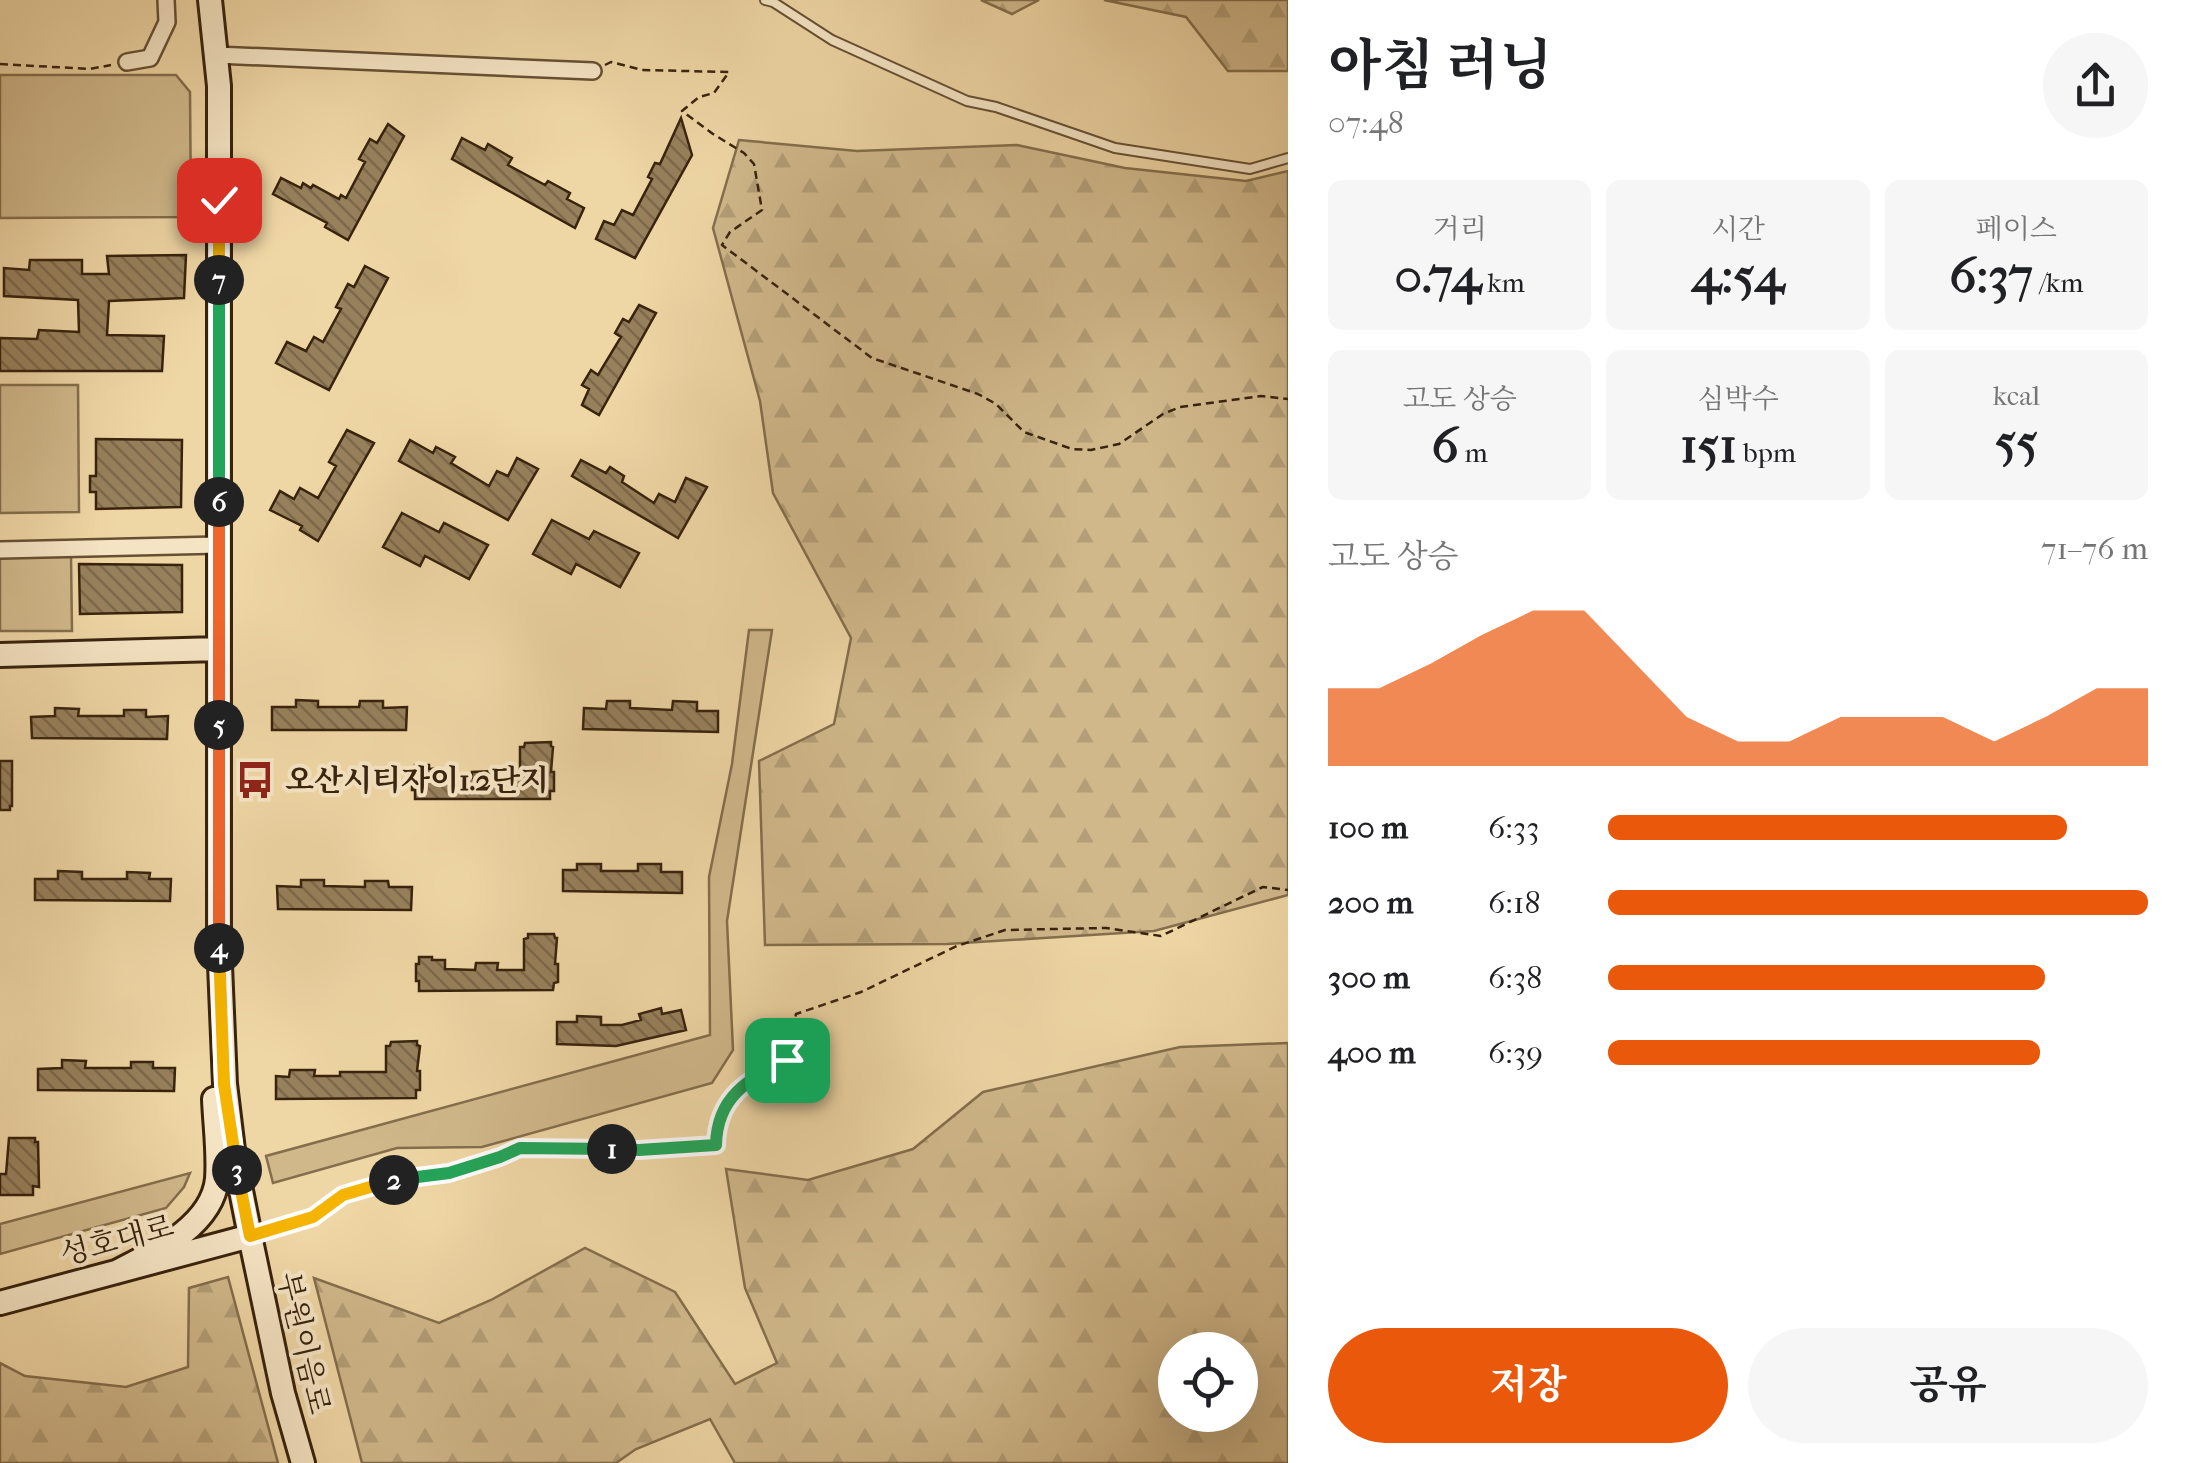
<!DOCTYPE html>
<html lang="ko">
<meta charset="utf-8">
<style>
body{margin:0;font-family:"IM FELL French Canon","Noto Serif KR",serif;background:#f6f6f6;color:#202124;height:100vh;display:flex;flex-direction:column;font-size:38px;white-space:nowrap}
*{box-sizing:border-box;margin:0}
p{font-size:32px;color:#757577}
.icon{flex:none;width:55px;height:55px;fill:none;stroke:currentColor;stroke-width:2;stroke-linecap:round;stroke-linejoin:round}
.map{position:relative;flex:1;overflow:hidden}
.side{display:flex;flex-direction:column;background:#fff;width:900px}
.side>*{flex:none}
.tools{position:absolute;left:1158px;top:1332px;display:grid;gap:20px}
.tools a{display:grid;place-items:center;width:100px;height:100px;border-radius:50%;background:#fff;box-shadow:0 10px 40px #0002;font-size:50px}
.pin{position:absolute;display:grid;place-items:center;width:85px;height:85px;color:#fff;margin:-42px;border-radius:20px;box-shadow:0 5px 15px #0006}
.km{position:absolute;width:50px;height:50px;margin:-25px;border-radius:50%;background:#222;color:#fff;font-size:28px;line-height:50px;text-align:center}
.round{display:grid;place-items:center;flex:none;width:105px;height:105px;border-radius:52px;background:#f6f6f6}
.head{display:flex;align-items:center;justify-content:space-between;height:170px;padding:0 40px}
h1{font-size:55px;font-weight:700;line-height:75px}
.metrics{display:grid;grid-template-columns:repeat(3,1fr);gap:15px;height:170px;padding:10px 40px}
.metrics div{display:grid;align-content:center;border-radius:15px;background:#f6f6f6;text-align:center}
.metrics b{font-size:50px;font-weight:700}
.metrics small{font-size:28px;font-weight:400}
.metrics p{font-size:28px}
.chart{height:280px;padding:20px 40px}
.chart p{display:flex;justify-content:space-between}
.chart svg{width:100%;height:180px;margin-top:10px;fill:#ea580c;opacity:.7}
.action{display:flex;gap:20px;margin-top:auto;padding:20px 40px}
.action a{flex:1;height:115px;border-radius:60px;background:#ea580c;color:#fff;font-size:40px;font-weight:700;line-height:115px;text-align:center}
.action a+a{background:#f6f6f6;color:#202124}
ul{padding:0 40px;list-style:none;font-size:32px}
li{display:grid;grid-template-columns:160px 120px 1fr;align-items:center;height:75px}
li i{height:25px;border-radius:12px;background:#ea580c}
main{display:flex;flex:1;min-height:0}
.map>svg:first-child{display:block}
</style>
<main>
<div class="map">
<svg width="1288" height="1463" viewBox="0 0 1288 1463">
<defs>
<pattern id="forest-firs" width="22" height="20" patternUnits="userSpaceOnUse" patternTransform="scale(2.5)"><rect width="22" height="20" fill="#d0b88b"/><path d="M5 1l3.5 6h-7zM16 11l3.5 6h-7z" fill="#b39e77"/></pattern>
<pattern id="building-back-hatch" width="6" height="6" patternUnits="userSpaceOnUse" patternTransform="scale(2.5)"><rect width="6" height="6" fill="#97805c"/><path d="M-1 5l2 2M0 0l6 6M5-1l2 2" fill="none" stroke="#7c684a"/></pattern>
</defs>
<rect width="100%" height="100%" fill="#efd6a5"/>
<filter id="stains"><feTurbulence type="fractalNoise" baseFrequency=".002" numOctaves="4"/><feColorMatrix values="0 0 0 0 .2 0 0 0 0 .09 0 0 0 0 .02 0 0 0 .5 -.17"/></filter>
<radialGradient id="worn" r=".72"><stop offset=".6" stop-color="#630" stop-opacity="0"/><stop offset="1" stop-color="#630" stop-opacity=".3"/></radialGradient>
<!-- green -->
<path fill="#d0b88b" stroke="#846e4c" stroke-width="2.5" d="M0,75h176l14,17 1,125 -191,1z
M0,385h78l1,127 -79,1z
M71,555l1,76h-72v-73z
M749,630h23l-45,291 6,129 -21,33 -230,64 -85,1 -124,35 -7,-27 444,-121 -1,-158 23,-113z
M190,1173l-6,14 -18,21 -166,46v-30z"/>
<!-- forest -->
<path fill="url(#forest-firs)" stroke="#846e4c" stroke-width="2.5" fill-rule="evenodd" d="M981,0h58l-27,14z
M1104,0h184v71h-60l-42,-54z
M739,140l118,11 160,-6 108,23 121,13 42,-10v724l-134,36 -207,13 -182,1 -6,-184 75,-37 17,-86 -78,-145 -13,-92 -47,-173z
M1288,1043v420h-553l-25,-44 -74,30 -20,14h-254l-48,-185 125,45 52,-23 94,-52 90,44 60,92 42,-21 -32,-75 -19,-119 82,11 105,-31 70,-57 197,-45zM1175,1350h65v65h-65z
M228,1277l50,186h-278v-100l25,13 101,11 62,-20 1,-79z"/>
<!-- building -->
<path fill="url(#building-back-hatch)" stroke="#38230d" stroke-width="2.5" d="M681,118l11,37 -57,103 -39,-19 8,-18 10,4 8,-15 11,5 19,-36 -4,-2 7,-14 5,1z
M388,124l16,12 -56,104 -23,-13 2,-4 -54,-29 8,-16 20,10 2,-5 8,5 2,-3 26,14 2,-4 5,3 19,-36 -6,-3 11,-20 7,4z
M462,138l23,12 3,-6 24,14 -4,7 37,20 3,-4 22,12 -3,6 17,9 -9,20 -123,-69z
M186,255l-2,43 -75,3 -2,34 57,1 -2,35h-162v-33l37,1 2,-9 40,2 -1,-32 -74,-4v-28l25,2 1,-10h52v14h27l-2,-18z
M365,266l23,12 -59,112 -53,-27 11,-21 19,9 8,-14 9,5 18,-33 -5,-2 12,-23 6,3z
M639,305l17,8 -57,102 -17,-10 7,-16 -7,-4 9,-15 7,5 23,-38 -6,-4 8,-14 6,3z
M347,430l27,13 -56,98 -18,-11 2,-4 -32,-16 10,-19 14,8 6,-11 18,10 18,-32 -7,-4z
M96,439l86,1 -1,67 -85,2v-17h-6v-16h6z
M410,440l23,13 3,-6 19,10 -4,6 38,23 8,-15 11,5 9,-18 21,11 -30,51 -109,-59z
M581,460l25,13 4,-6 14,9 -2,6 32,21 5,-9 16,8 11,-24 21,9 -29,51 -106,-62z
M402,513l37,19 5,-9 44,22 -19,34 -44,-23 -5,10 -37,-19z
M552,520l37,19 5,-8 45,22 -19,34 -44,-23 -5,10 -38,-20z
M79,564l103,1v47l-102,2z
M296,700l22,1v6h41l1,-6h23v7l24,-1 -1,23h-134v-23h24z
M607,701h23v7l42,2 1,-9 24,1v9h21v21l-135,-3 1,-21 22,1z
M55,708l24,1 -1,7h46v-6h22v7l22,-1 -1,23 -135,-1 -1,-21 24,-1z
M551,742v4l2,1 -2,25h3v19h-4v8h-135v-9h-3v-17h3v-8h14v4l12,-1v10h31v-6l22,-1v8h26v-32h4l1,-4z
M0,761h12v45h-2v4h-10z
M577,864h24v7h37v-7h23v8h21v21l-119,-2v-21h14z
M58,871l24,1v7h45v-7l23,1 -1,6h22l-1,22 -135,-1v-21h23z
M301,880h23v6l41,1v-6h23l1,6h23l-1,23 -133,-1 -1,-23 24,1z
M528,934h26l1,4h2l-2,26h3v18l-4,1 -1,7 -134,1v-10h-3v-17h3v-7h13v3h13v9l30,1 1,-7h22l-1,7h27v-31l4,-1z
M661,1008l1,6 19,-4 5,20 -70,16 -59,-2v-22h20v-6l24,1v8h21l19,-5 -2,-6z
M417,1041v4l3,1 -3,25h3v19h-4v8l-140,1v-23l13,1 1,-7h25l-1,6h26v-4h46v-26h4l1,-4z
M62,1060l24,1 -1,7h46v-6h22v6h22l-1,23 -136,-1v-21l24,-1z
M9,1138h26v4h3l1,45 -6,-1v9h-33v-21h6z"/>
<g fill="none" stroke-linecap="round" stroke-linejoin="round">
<!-- lane casing -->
<g stroke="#665033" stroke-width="12">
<path id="lane" d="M765,0l8,2 59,38 135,61 29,6 119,41 135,21 38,-11"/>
</g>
<!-- street casing -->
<g stroke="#665033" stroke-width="20">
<path id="street" d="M216,55l377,16
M127,62l23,-4 17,-36 -1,-22
M0,550l219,-5"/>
</g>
<!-- secondary casing -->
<g stroke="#38230d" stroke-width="28">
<path id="secondary" d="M210,0l9,86v855l6,143 8,66 17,86 33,157 20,70
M0,655l219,-6
M116,1272c37,-19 96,-45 101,-93 2,-26 -2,-54 -3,-80
M0,1303l250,-67"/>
</g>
<!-- path -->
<path stroke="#38230d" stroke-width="2.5" stroke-dasharray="8 5" stroke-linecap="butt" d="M0,64l90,5 21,-4
M605,65l6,-3 31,8 87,2 -15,21 -15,4 -17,14 31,23 31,19 10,11 8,46 -32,22 -8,13 150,113 106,36 18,10 28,28 48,17 19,1 28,-6 44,-30 17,-7 81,-11 27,3
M271,1229l42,-12 30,-22 43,-14 63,-8 50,-16 21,-9 119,1 77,-4c1,-48 31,-65 71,-84l9,-47 65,-22 96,-46 48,-16 101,-2 55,8 102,-49 25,3"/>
<!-- lane -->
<use href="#lane" stroke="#f5e4c4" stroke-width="8"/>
<!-- street -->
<use href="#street" stroke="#f5e4c4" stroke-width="15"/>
<!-- secondary -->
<use href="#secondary" stroke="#f5e4c4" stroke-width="22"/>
</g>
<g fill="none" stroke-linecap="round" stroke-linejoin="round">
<!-- split-1 casing -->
<g stroke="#fff" stroke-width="20">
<path id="split-1" d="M612,1149l27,1 77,-5c1,-48 31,-65 71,-85"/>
</g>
<!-- split-2 casing -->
<g stroke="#fff" stroke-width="20">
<path id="split-2" d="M394,1180l55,-7 51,-16 20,-9 92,1"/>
</g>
<!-- split-3 casing -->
<g stroke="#fff" stroke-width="20">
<path id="split-3" d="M237,1170l13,66 63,-19 30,-22 51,-15"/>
</g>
<!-- split-4 casing -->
<g stroke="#fff" stroke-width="20">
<path id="split-4" d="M219,948l5,136 13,86"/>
</g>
<!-- split-5 casing -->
<g stroke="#fff" stroke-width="20">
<path id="split-5" d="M219,725v223"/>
</g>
<!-- split-6 casing -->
<g stroke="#fff" stroke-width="20">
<path id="split-6" d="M219,502v223"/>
</g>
<!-- split-7 casing -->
<g stroke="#fff" stroke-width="20">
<path id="split-7" d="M219,280v222"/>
</g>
<!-- split-8 casing -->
<g stroke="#fff" stroke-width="20">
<path id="split-8" d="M219,200v80"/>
</g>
<!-- split-1 -->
<use href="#split-1" stroke="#22a559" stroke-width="12"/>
<!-- split-2 -->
<use href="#split-2" stroke="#22a559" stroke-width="12"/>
<!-- split-3 -->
<use href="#split-3" stroke="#f5b400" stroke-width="12"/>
<!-- split-4 -->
<use href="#split-4" stroke="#f5b400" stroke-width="12"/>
<!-- split-5 -->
<use href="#split-5" stroke="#f0652b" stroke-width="12"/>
<!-- split-6 -->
<use href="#split-6" stroke="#f0652b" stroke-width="12"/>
<!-- split-7 -->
<use href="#split-7" stroke="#22a559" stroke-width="12"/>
<!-- split-8 -->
<use href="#split-8" stroke="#f5b400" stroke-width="12"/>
</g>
<!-- icons -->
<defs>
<g id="bus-bare" transform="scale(3)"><path d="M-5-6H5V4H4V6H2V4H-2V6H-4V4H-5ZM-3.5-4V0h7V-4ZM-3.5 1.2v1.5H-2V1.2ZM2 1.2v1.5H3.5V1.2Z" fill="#8f2418" stroke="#f5e4c4" stroke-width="2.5" paint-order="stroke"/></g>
</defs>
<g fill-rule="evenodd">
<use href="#bus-bare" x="255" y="780"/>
</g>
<g text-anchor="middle" stroke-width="8" stroke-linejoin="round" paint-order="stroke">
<!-- poi labels -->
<g font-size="30" font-weight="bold" fill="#38230d" stroke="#f5e4c4" text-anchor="start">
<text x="285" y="790">오산시티자이1.2단지</text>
</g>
<!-- street labels -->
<g font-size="30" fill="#38230d" stroke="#f5e4c4">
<text transform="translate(117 1240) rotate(-15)" y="10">성호대로</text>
<text transform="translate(304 1343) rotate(77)" y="10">부원이음로</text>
</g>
</g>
<rect width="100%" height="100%" filter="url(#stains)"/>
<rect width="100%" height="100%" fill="url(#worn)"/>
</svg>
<div class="tools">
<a><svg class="icon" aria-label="locate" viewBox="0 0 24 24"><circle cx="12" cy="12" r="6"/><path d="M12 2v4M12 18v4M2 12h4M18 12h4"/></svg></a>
</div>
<div class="pin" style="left:787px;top:1060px;background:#1e9e55"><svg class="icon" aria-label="arrive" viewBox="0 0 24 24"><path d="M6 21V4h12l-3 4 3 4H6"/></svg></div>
<div class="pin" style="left:219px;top:200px;background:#d93025"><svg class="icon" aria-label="check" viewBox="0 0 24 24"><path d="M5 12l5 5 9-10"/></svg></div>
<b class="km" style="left:612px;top:1149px">1</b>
<b class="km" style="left:394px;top:1180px">2</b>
<b class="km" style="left:237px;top:1170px">3</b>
<b class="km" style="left:219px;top:948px">4</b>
<b class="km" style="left:219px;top:725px">5</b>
<b class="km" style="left:219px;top:502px">6</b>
<b class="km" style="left:219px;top:280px">7</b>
</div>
<section class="side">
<div class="head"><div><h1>아침 러닝</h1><p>07:48</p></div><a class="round"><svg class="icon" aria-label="share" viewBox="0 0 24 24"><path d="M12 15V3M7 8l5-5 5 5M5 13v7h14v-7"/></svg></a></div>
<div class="metrics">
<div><p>거리</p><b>0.74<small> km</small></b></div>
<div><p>시간</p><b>4:54</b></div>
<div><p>페이스</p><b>6:37<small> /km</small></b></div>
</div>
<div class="metrics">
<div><p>고도 상승</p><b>6<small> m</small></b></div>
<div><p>심박수</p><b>151<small> bpm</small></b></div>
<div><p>kcal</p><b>55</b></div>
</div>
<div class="chart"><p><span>고도 상승</span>71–76 m</p>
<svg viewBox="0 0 160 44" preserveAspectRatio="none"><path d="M0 44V25L10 25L20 19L30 12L40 6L50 6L60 19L70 32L80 38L90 38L100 32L110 32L120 32L130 38L140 32L150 25L160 25V44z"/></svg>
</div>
<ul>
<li><b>100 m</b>6:33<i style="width:85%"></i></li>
<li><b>200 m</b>6:18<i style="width:100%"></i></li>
<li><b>300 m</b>6:38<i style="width:81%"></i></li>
<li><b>400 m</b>6:39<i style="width:80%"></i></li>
</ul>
<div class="action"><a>저장</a><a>공유</a></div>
</section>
</main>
